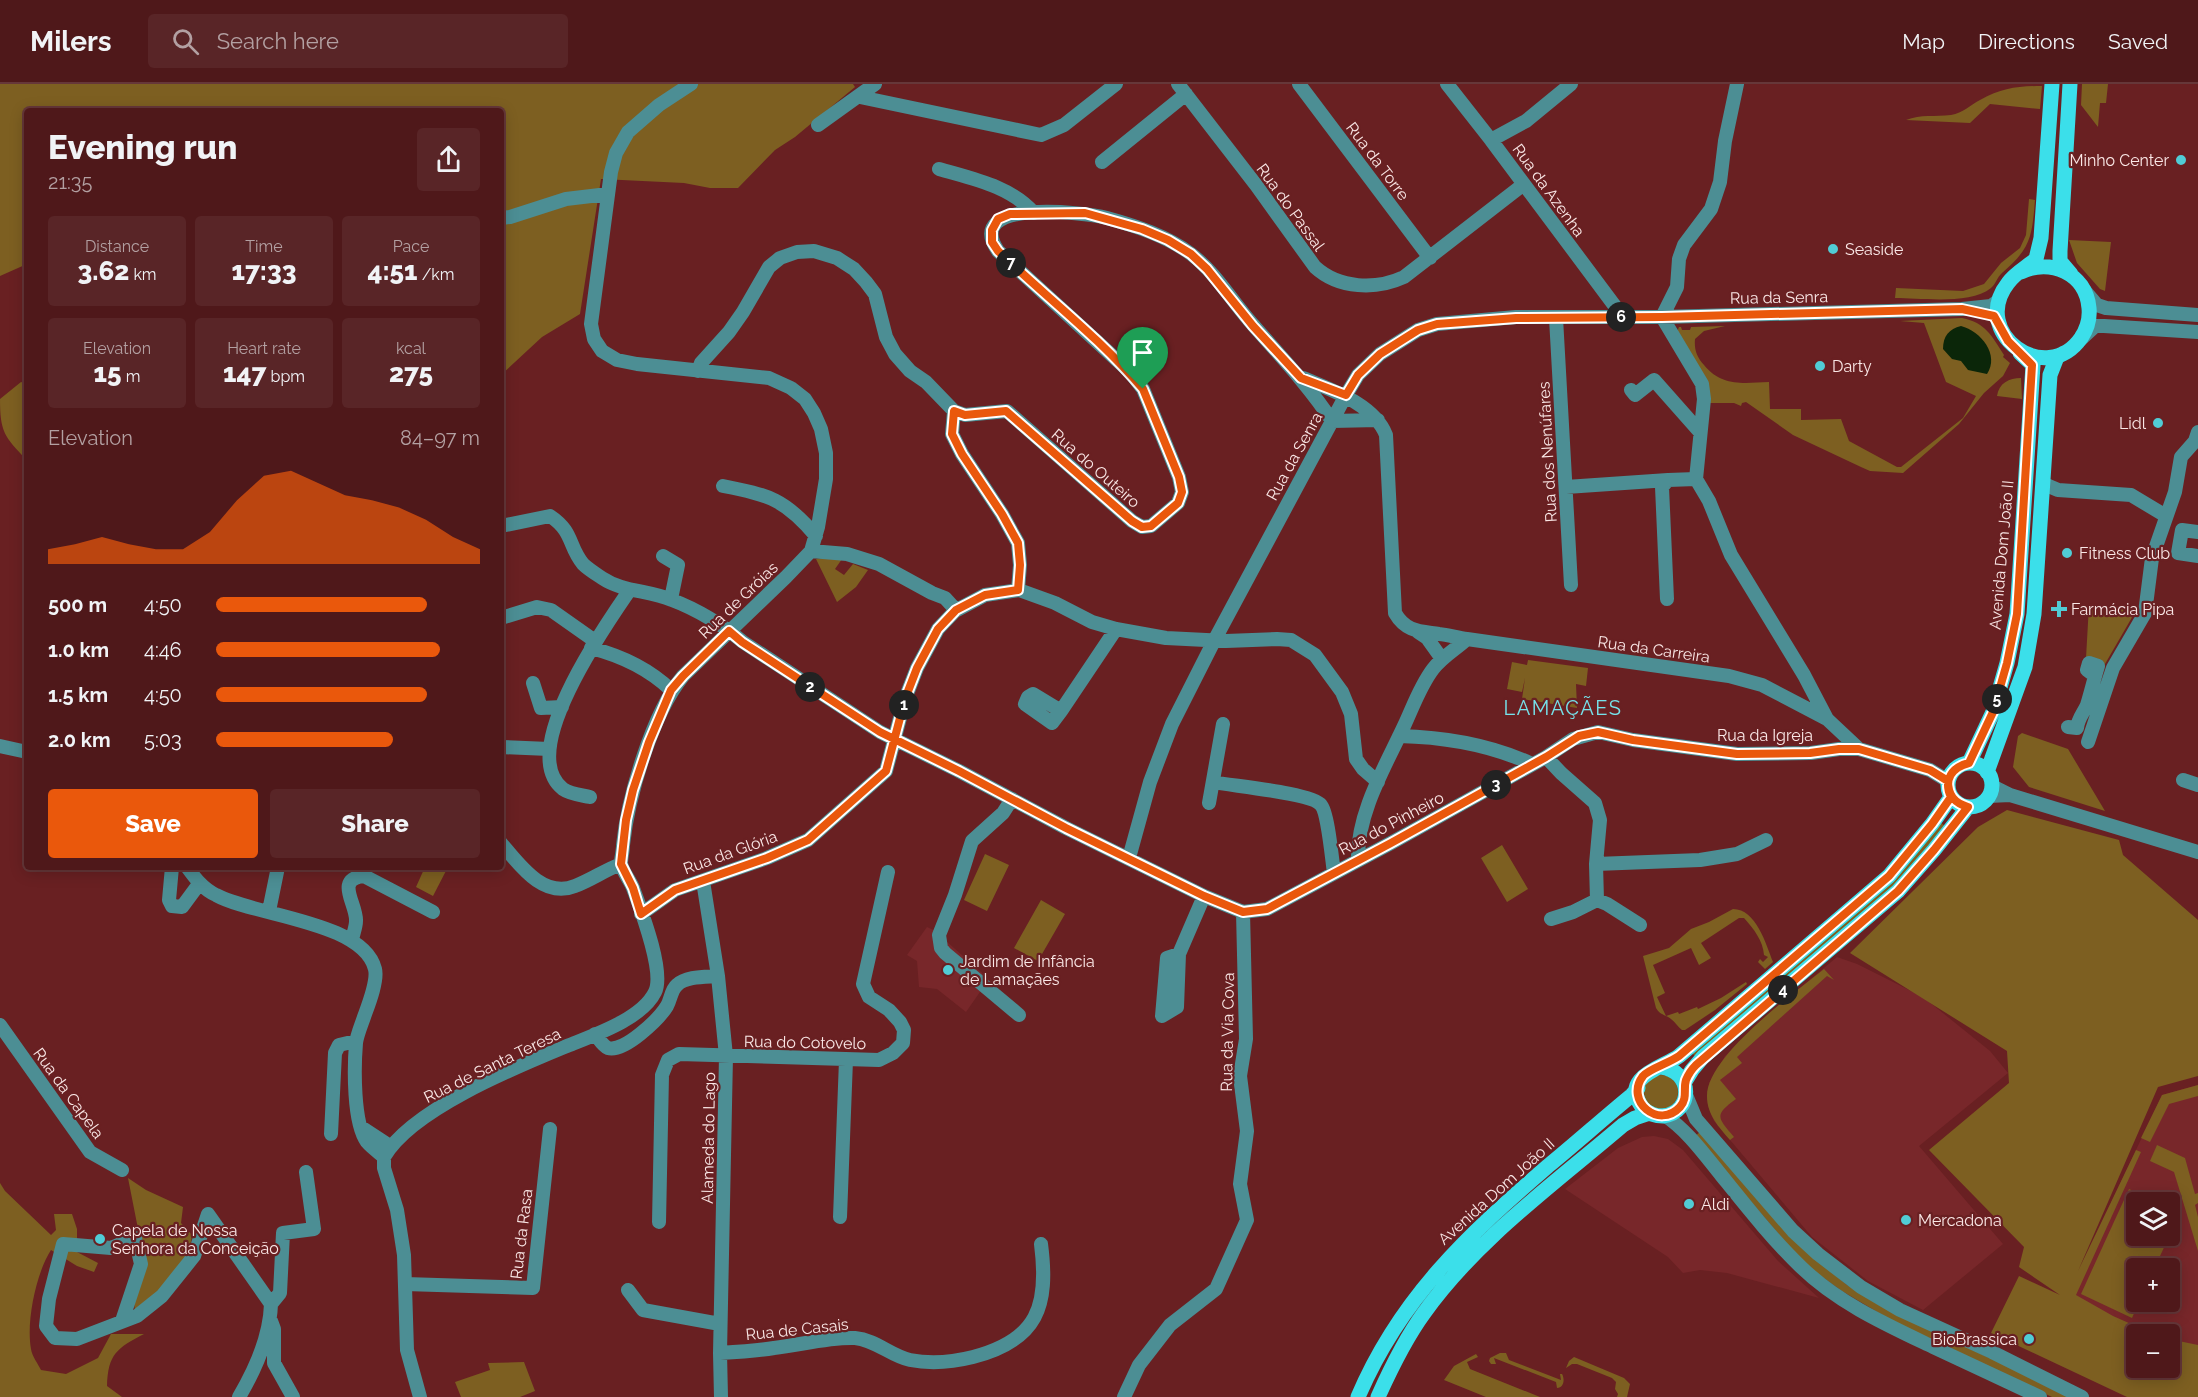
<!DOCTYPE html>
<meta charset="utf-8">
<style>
body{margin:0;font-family:Raleway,sans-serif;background:#592527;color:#f1f3f6;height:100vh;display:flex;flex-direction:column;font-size:22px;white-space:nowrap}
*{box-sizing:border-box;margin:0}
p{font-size:20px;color:#b3a0a2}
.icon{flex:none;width:33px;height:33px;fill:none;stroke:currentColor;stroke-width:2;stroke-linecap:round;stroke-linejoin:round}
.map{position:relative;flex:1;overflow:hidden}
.details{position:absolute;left:24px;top:24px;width:480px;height:762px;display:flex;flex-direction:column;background:#4f181a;border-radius:6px;box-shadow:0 3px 15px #0003,0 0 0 2px #663739}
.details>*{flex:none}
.fabs{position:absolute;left:2126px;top:1108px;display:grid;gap:12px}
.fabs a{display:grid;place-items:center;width:54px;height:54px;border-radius:6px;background:#4f181a;box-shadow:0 3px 15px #0003,0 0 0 2px #663739;font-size:30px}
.pin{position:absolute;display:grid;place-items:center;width:51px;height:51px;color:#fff;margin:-62px -26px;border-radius:50% 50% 50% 0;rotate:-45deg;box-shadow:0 0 6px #0007}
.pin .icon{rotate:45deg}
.km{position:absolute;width:30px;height:30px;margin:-15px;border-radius:50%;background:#222;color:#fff;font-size:16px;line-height:30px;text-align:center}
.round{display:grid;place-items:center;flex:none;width:63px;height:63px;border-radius:6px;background:#592527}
.overview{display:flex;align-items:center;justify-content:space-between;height:102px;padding:0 24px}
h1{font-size:33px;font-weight:800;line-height:45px}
.stats{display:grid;grid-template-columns:repeat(3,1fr);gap:9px;height:102px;padding:6px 24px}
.stats div{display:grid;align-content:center;border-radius:6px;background:#592527;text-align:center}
.stats b{font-size:26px;font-weight:800}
.stats small{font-size:16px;font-weight:400}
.stats p{font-size:16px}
.chart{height:168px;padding:12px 24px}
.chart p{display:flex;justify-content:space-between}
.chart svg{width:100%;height:108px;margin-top:6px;fill:#ea580c;opacity:.7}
.button{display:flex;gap:12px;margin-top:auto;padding:12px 24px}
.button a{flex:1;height:69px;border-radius:6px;background:#ea580c;color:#fff;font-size:24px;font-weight:800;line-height:69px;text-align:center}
.button a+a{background:#592527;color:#f1f3f6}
ul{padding:0 24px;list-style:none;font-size:20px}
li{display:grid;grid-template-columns:96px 72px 1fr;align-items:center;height:45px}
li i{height:15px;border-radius:8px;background:#ea580c}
header{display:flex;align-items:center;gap:36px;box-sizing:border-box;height:84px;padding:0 30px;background:#4f181a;border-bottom:2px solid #663739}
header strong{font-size:28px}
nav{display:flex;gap:33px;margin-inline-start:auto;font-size:21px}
.search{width:420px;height:54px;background:#592527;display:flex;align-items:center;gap:15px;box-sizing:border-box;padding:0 21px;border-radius:6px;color:#b3a0a2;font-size:22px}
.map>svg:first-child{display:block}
</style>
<header>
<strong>Milers</strong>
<div class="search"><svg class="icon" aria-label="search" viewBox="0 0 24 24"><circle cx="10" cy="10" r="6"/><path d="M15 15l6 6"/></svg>Search here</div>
<nav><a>Map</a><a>Directions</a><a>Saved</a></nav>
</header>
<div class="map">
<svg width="2198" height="1313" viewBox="0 0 2198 1313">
<rect width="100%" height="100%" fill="#692022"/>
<!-- built -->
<path fill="#78272a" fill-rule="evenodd" d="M927,843l17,8 2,6 43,38 -23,33 -29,-23 -18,-2 -2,-26 -10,-6z
M1837,873l20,7 66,33 67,54 18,22 -89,73 84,98 -80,66 -55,-29 -56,-44 -98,-116 -6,-15 -1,-8 2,-15 16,-27 35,-34z
M2198,1001v269l-29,-2v-17h-33l-70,-37 96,-203zM2136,1119h33v33h-33zM2136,1185h33v33h-33z
M1654,1052l14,3 15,11 95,111 41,37 -92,-25 -27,-3 -17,3 -15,-16 -103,-68 53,-41 24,-11z"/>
<!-- green -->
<path fill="#7d5f21" d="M0,0h853l2,3 -60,50 -20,13 -37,38h-28l-26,-5 -83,-4 -21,135 -38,23 -41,38v-264h-474v153l-27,12z
M2082,0h26l-2,19h-6l-2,24 -17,-22z
M2042,2l-2,23 -50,-5 -20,19 -64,-3c15,-6 29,-3 45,-5 12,-2 19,-10 29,-15 22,-12 37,-14 62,-14z
M2029,115l6,1c-3,37 -4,48 -33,73 -5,4 -6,11 -11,15 -21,17 -70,10 -96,10l1,-10 67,3 21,-7 17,-21 19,-15 6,-13z
M2069,156l42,2 -6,49 -5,-2 -23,-26z
M1962,234c24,5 29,17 42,37l-1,2 7,6 -7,13 -19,17 -25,31 -56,49 -33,-2 -9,-4 -68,-32 -47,-33 -4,1 -1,3 -7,-3h-25l-32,-71 2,-5h2l1,3h8l1,-3 34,-1 -21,5 -9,8c-1,11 2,18 9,26 18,22 39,18 65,17l1,27h31v11l40,-1 8,22 48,26h4l62,-49 13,-22 -30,-14 -22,-59 -24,-2z
M2021,294l1,21 -25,-3c2,-13 12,-18 24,-18z
M21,298l6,2v76c-23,-23 -27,-29 -27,-61z
M830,473l12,2 -7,10 9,6 9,-11 15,6 -12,17 -19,15 -21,-43z
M2089,521l49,2 -33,57 -19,-6z
M1528,576l60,8 -2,18 -10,-2 1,24 -55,-9 3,-21 -3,14 -15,-3 5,-27 15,3z
M2022,649l46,16 37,62 -76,-24 -16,-20 5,-31z
M2007,726l112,30 4,15 75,65v156l-40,11 -80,184 58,-121 5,2 -65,143 37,21 43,19h-20v33h33v-29l29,6v52h-71l-136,-64 28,-57 41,19 -41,-28 5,-20 -95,-97 80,-67 -2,-32 -157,-98 128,-126z
M1940,738l6,5 -64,71 -185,160 -6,-6z
M1502,761l26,44 -21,13 -26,-44z
M985,770l24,11 -22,46 -23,-11z
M425,783h23l-15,29 -17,-9z
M1041,816l24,14 -27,47 -24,-13z
M1733,825c23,0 33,35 40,53l-8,7 -7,-7 2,-3 3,3 5,-5 -4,-2c-1,-14 -10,-26 -20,-37h-5l-38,25 10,15 -12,7 -8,-17 -38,17 12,28 -8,4 9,19 12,-4 1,2 18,-7 1,2 23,-11 25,-16 1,2 -32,26 -30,20h-3c-4,-3 -7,-8 -11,-11 -6,-5 -10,-3 -15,-11l-13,-52 26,-8 22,-19 18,-7z
M1824,885l10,11 -7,-4 -90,81 5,6 -22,17 16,19c-22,16 -19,18 -2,38l-4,3c-11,-13 -23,-25 -23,-44 0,-40 86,-102 117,-127z
M1644 1008a17 17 0 1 1 34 0a17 17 0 1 1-34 0Z
M2198,1001v11l-29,8 -19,38 -9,-4 21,-43z
M1700,1048l101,115 46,38 46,27 178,85h-19l-156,-74 -54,-32 -28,-20 -20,-19 -99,-116z
M2157,1061l28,13 10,36 3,-1v10l-3,2 3,12v34l-24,-79 -24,-11z
M128,1094l18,12 37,17 -2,16 11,12c-3,31 -33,58 -57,77l-1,-11 6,-62z
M0,1099l5,8 46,44 5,-5 -2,-16h18l5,15v23l21,11 -4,9 -17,-6 -26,-16c-15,23 -25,72 -20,99 1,7 7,15 10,21l25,4 32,-16 13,-24h33c-27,14 -36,20 -37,52l15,11h-122z
M2129,1105l30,14h-23v33h33v-29l11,6 -26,56h-18v33h3l-7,16 -51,-24z
M1500,1269h6l3,7 52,20 -1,-6h2c3,5 2,14 -5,14l-1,-6 -62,-24 2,6h-5l-2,-3 1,-3z
M1476,1270l2,3 -11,5 3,7 70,28h-54l-42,-17 10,-14z
M1574,1273l50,21 6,6 -3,13h-10l1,-3 -3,-5 1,-7 -4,-4 -35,-14h-5l-6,4 3,-7z
M524,1278l11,29 -15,6h-59l-6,-15 35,-12 -2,-7z"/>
<!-- water -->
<path fill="#0b2609" d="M1961,242c20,5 39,29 26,48l-19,-4 -7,-9 -9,-2 -9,-10c0,-13 6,-20 18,-23z"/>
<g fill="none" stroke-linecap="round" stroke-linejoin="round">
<!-- minor -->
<path stroke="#4c8e94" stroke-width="14" d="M1178,0l78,101 59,82c24,22 61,23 89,10l120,-93
M1299,0l131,174
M1447,0l44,56 132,177
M1737,0l-12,57 -5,41 -9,27 -27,36 -5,14 -2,28 -15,30 40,67 2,15 -8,80 13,22 22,54 73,120 23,44 32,30
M860,13l181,38 23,-10 52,-41
M818,41l57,-41
M1491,56l35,-19 45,-37
M1102,78l84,-68
M939,85c34,10 71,17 95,44
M501,134l9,-1 56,-18 42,-5
M2085,207l12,14 9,3 92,7
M1556,234l15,267
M2081,255l14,-13h9l94,6
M698,287l3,-8 28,-31 14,-20 26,-45 11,-9 17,-6 17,-1 23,7 17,11 12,13 9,12 11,43 9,17 15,17 16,11 28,29 11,4 42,-4 125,110 10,6 9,-1 27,-23 4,-11 -3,-15 -36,-88 -13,-17 -132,-121c-36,-53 86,-39 109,-33 29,8 60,18 84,36 25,19 42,49 63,72 28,32 55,60 78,95l46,-1
M1303,294c28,12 71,26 83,57l9,178c11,19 25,18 44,21 10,1 19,4 28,5
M1631,306l4,5 19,-15 46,52
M954,327l-2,23 10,20 40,60 16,29 2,22 -2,25
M2044,400l14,6 73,5 35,21
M723,402c46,9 62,13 93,50
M1566,403l102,-7
M501,442l49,-10c24,16 18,30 33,48 5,5 13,10 19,14 21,14 46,12 70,22 24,9 51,25 71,42l137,90 79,39 107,57 138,68 39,16 24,-3 124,-66 155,-86 27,-18 25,-7 35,8 104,14 74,-1 28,-4h20l71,21 18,11
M2198,448l-16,-2 -4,23 20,3
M811,467l36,3 32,10 53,29 13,5 11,12
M663,472l15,9 -7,34
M1667,515l-5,-112 6,-7 28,-1
M501,534l36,-11 14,3 44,31
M1418,548l9,6 15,21
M591,564c31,8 57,20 80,42
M533,599l8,25 21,-1
M1061,627l-9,12 -27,-19 3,-7 5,-3 28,17 55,-82
M2068,643l9,1c1,-10 6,-14 10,-23 4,-13 7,-26 11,-39l-9,-3 -2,7 8,6
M1399,652c45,1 92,9 133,28
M2088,658l25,-74 32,-55 7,-55 23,-66 6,-35 14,-16 3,-9
M0,662l27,6
M501,663l48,2
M1546,673l15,16 34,30 5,17 -4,44 1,36 -24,12 -22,7
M2183,696l15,5
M1213,698c20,4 99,11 108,23 7,8 11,55 13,68
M1992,702l18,9 188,57
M1989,712l21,-1
M590,713c-9,-2 -20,-3 -27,-8 -47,-37 42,-163 66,-198
M1012,715l-9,14 -31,28 -17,54 -16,40 2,13 4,5 74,62
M1209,719l14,-79
M501,759c18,21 42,56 74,43 16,-6 30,-16 46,-22
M1129,774l21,-76 22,-58 42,-83 132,-246 12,-20 22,-21 38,-24 19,-6 79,-7h146l300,-8 29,-3 8,-6
M1358,775c-1,-46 27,-92 46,-133 9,-19 16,-40 29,-57 9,-12 23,-20 34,-30l262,37 33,9 65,34
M1596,780l104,-4 37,-6 29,-14
M172,783l-3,33 3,6 10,1 17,-23
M187,783c8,11 16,22 29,28 38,21 147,26 159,74 3,12 -7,37 -11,48 -3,9 -7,18 -8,26 -2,24 -3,80 11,99 4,5 11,10 17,15
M703,797l15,95 8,80 -6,297 1,44
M1597,816l10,4 33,21
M269,827l9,-44
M641,830l34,-24 92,-32 41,-18 78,-69 19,-72 12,-31 21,-39 17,-18 30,-16 34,-5 36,13 37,19 24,7 50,9 60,3 51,-2 14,1 24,15 27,37 9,22 5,45 7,10 15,13
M352,856c1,-6 4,-13 4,-19 1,-17 -22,-42 8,-45l69,36
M1179,870l-12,4 -5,58 15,-9 2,-53 25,-58
M0,941l90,127 32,18
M595,950c4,5 8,12 13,14 16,5 51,-29 59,-42 4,-7 4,-16 10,-21 9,-9 29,-8 41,-9
M1686,1011l10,24 97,112 25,23 43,33 39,23 92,42 90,45
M1664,1031c23,15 40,39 57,60 25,31 51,64 80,92 37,36 86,58 132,80 36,17 71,33 107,50
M361,1043l29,19
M331,1050l4,-81 4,-8 17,-4
M384,1073c28,-48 132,-90 183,-111 27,-11 75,-27 88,-54 10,-20 -14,-82 -22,-104 -3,-8 -11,-17 -12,-25 0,-5 2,-12 2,-18 5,-48 29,-131 60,-169l103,-99 25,-26 7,-24 8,-48v-26l-5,-24 -7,-16 -9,-14 -14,-11 -22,-10 -132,-14 -20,-4 -15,-9 -8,-12 -3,-15 20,-152 5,-19 12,-21 31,-27 32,-21
M384,1073v11l13,42 7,45 3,95 13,47
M840,1133l6,-157
M659,1138l3,-147 6,-15 11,-6 200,6 14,-7 10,-10 1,-13 -4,-8 -11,-12 -20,-13 -6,-13 25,-112
M405,1200l128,4 17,-159
M628,1206l15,20 77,14
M271,1220l9,-11 3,-60 31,-4 -8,-57
M122,1237l19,-57 -6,-26 -24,10 -48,-4 -14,55 -3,27 9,12 22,1 60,-23 25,-20 32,-40 14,-42 63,90c-1,32 -16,66 -32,93
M271,1237l3,8v34l19,34
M720,1269c18,-1 36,-2 54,-5 27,-3 54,-11 81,-10 21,2 36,18 55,22 21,4 43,2 63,-3 65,-17 76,-51 68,-113
M1124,1313l15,-32 31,-40 46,-36 31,-69 -7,-36 7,-53 -7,-55 6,-37 -3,-127"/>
<!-- major -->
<path stroke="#3bdfea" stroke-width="15" d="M2070,0l-10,167v10l11,13
M2021,188c29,-14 65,1 68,36 1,10 -2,21 -8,30 -35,50 -112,-5 -73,-55 7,-10 19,-16 28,-24l5,-21 11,-154
M1969,679l24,-51 14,-49 10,-49 16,-249 -13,-12
M1948 701a22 22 0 1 1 44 0a22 22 0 1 1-44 0Z
M1987,688l38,-105 9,-53 16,-239 7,-18 7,-4
M1661,983c32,4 33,45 2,49 -8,0 -16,-3 -21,-9 -22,-31 21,-39 37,-51l210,-180 43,-52 19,-27
M1684,999l8,-13 11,-13 195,-166 36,-41 34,-43
M1358,1313c42,-99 110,-162 190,-231 28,-23 56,-48 84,-71l6,-7
M1378,1313c13,-29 27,-58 46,-84 53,-74 130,-129 199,-188l12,-7 15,-5"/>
</g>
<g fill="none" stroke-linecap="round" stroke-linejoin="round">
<!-- route casing -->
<g stroke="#fff" stroke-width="12">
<path id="route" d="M1143,305l36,88 3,15 -4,11 -27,23 -9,1 -10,-6 -126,-110 -41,4 -11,-4 -2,23 10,20 40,60 16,29 2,22 -2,25 -33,5 -29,15 -18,19 -21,39 -12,31 -19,72 -78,69 -41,18 -92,32 -34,24 -8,-26 -12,-24 5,-44 7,-30 16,-48 22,-52 12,-14 46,-45 13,11 138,90 79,39 107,57 138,68 39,16 24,-3 124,-66 155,-86 33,-21 19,-4 35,8 104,14 73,-1 29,-4h20l71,21 18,11c0,14 6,22 20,26l-34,43 -36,41 -202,174c-4,4 -8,10 -10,15 -3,9 2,18 -6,27 -21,23 -56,-6 -37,-31 6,-7 26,-13 36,-20l210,-180 43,-52 19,-27c-8,-17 1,-30 18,-34l24,-51 14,-49 10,-49 15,-249 -24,-24 -14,-25 -32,-7 -300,8 -146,1 -79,6 -19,6 -38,24 -22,21 -12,20 -45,-17 -48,-52 -46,-57 -16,-15 -23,-14 -26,-11 -57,-16 -75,1 -12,5 -6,11v12l6,9c48,46 102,87 145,138"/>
</g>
<!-- route -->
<use href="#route" stroke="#ea580c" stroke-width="8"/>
</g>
<!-- markers -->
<g fill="#51ccd5" stroke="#692022" stroke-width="2">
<circle cx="2181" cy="76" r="6"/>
<circle cx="1833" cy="165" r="6"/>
<circle cx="1820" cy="282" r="6"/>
<circle cx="2158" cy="339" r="6"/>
<circle cx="2067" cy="469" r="6"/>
<path d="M2056 516h6v6h6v6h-6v6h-6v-6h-6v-6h6z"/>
<circle cx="948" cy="886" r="6"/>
<circle cx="1689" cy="1120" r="6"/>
<circle cx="1906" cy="1136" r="6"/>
<circle cx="100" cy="1155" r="6"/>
<circle cx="2029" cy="1255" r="6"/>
</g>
<g text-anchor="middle" stroke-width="4.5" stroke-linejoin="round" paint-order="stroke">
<!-- poi labels -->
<g font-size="16" fill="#fae7e6" stroke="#692022" text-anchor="start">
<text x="2169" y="82" text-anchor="end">Minho Center</text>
<text x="1845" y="171">Seaside</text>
<text x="1832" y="288">Darty</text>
<text x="2146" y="345" text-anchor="end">Lidl</text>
<text x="2079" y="475">Fitness Club</text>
<text x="2071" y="531">Farmácia Pipa</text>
<text x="960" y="883">Jardim de Infância<tspan x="960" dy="18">de Lamaçães</tspan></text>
<text x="1701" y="1126">Aldi</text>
<text x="1918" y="1142">Mercadona</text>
<text x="112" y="1152">Capela de Nossa<tspan x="112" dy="18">Senhora da Conceição</tspan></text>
<text x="2017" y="1261" text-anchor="end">BioBrassica</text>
</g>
<!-- street labels -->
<g font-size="16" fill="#fae7e6" stroke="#692022">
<text transform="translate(1378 77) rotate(53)" y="6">Rua da Torre</text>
<text transform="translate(1549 106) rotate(54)" y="6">Rua da Azenha</text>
<text transform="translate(1291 123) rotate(54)" y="6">Rua do Passal</text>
<text transform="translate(1779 213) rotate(-1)" y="6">Rua da Senra</text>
<text transform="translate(1547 368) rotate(-93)" y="6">Rua dos Nenúfares</text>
<text transform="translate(1294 372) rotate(-61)" y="6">Rua da Senra</text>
<text transform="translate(1096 384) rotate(41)" y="6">Rua do Outeiro</text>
<text transform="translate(2001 471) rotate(-85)" y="6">Avenida Dom João II</text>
<text transform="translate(738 516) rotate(-44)" y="6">Rua de Gróias</text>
<text transform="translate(1654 565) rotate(8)" y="6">Rua da Carreira</text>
<text x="1765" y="657">Rua da Igreja</text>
<text transform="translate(1391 739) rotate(-28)" y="6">Rua do Pinheiro</text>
<text transform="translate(730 768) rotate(-20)" y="6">Rua da Glória</text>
<text transform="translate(1227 948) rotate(-89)" y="6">Rua da Via Cova</text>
<text transform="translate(805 958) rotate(1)" y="6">Rua do Cotovelo</text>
<text transform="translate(492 981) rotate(-26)" y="6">Rua de Santa Teresa</text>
<text transform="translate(69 1009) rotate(54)" y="6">Rua da Capela</text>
<text transform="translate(708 1054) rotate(-89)" y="6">Alameda do Lago</text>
<text transform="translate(1496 1107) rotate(-42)" y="6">Avenida Dom João II</text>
<text transform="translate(521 1150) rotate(-83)" y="6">Rua da Rasa</text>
<text transform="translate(797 1245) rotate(-6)" y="6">Rua de Casais</text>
</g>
<!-- quarter labels -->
<g font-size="20" letter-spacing="1.5" fill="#76e2ea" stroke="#692022">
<text x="1563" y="631">LAMAÇÃES</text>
</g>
</g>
</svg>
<div class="fabs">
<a><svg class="icon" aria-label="layers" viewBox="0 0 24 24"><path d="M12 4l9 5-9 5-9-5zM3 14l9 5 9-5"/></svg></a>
<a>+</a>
<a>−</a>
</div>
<div class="pin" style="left:1143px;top:305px;background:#1e9e55"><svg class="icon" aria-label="arrive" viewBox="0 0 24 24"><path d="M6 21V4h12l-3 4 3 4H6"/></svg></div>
<b class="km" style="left:904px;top:621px">1</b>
<b class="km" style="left:810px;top:603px">2</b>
<b class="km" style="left:1496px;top:701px">3</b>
<b class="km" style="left:1783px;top:906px">4</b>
<b class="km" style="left:1997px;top:615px">5</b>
<b class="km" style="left:1621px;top:233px">6</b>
<b class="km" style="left:1011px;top:179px">7</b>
<section class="details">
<div class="overview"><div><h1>Evening run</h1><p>21:35</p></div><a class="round"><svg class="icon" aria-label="share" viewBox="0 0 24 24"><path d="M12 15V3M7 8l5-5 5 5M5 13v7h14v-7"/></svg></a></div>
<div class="stats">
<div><p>Distance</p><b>3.62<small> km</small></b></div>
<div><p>Time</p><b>17:33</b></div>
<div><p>Pace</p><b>4:51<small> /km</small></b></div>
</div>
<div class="stats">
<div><p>Elevation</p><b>15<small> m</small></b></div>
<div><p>Heart rate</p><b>147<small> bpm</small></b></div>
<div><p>kcal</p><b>275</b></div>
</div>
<div class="chart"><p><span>Elevation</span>84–97 m</p>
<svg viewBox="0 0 160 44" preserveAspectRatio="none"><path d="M0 44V38L10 36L20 33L30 36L40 38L50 38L60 31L70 18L80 8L90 6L100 11L110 16L120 18L130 21L140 26L150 33L160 38V44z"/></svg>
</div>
<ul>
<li><b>500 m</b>4:50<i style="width:80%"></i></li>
<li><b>1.0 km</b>4:46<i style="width:85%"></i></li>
<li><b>1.5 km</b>4:50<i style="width:80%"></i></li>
<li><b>2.0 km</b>5:03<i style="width:67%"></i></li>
</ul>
<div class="button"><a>Save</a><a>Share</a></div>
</section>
</div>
